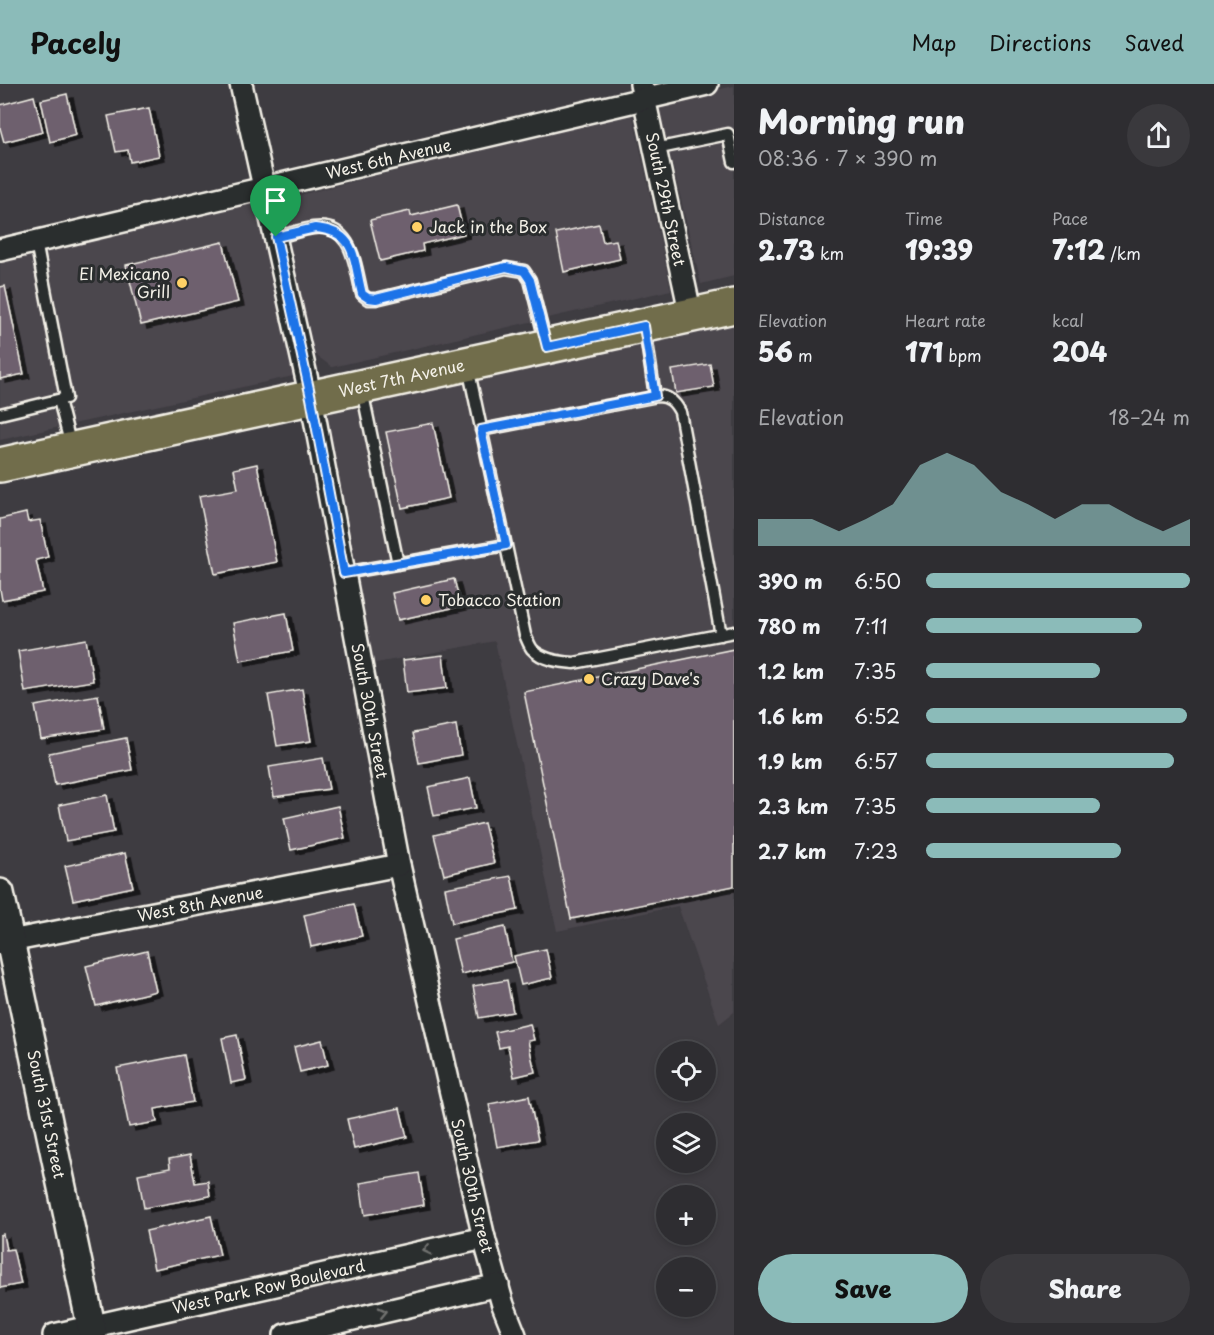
<!DOCTYPE html>
<meta charset="utf-8">
<style>
body{margin:0;font-family:"Playpen Sans",sans-serif;background:#3a393d;color:#f1f3f6;height:100vh;display:flex;flex-direction:column;font-size:22px;white-space:nowrap}
*{box-sizing:border-box;margin:0}
p{font-size:20px;color:#a7a8ab}
.icon{flex:none;width:33px;height:33px;fill:none;stroke:currentColor;stroke-width:2;stroke-linecap:round;stroke-linejoin:round}
.map{position:relative;flex:1;overflow:hidden}
.sheet{display:flex;flex-direction:column;background:#2e2d31;width:480px}
.sheet>*{flex:none}
.tools{position:absolute;left:656px;top:957px;display:grid;gap:12px}
.tools a{display:grid;place-items:center;width:60px;height:60px;border-radius:50%;background:#2e2d31;box-shadow:0 3px 9px #0003,0 0 0 2px #49494d;font-size:30px}
.pin{position:absolute;display:grid;place-items:center;width:51px;height:51px;color:#fff;margin:-62px -26px;border-radius:50% 50% 50% 0;rotate:-45deg;box-shadow:0 0 6px #0007}
.pin .icon{rotate:45deg}
.round{display:grid;place-items:center;flex:none;width:63px;height:63px;border-radius:32px;background:#3a393d}
.overview{display:flex;align-items:center;justify-content:space-between;height:102px;padding:0 24px}
h1{font-size:33px;font-weight:800;line-height:45px}
.metrics{display:grid;grid-template-columns:repeat(3,1fr);gap:9px;height:102px;padding:6px 24px}
.metrics div{display:grid;align-content:center}
.metrics b{font-size:26px;font-weight:800}
.metrics small{font-size:16px;font-weight:400}
.metrics p{font-size:16px}
.chart{height:168px;padding:12px 24px}
.chart p{display:flex;justify-content:space-between}
.chart svg{width:100%;height:108px;margin-top:6px;fill:#8bbbb9;opacity:.7}
.action{display:flex;gap:12px;margin-top:auto;padding:12px 24px}
.action a{flex:1;height:69px;border-radius:36px;background:#8bbbb9;color:#111;font-size:24px;font-weight:800;line-height:69px;text-align:center}
.action a+a{background:#3a393d;color:#f1f3f6}
ul{padding:0 24px;list-style:none;font-size:20px}
li{display:grid;grid-template-columns:96px 72px 1fr;align-items:center;height:45px}
li i{height:15px;border-radius:8px;background:#8bbbb9}
header{display:flex;align-items:center;gap:36px;box-sizing:border-box;height:84px;padding:0 30px;background:#8bbbb9;color:#111}
header strong{font-size:28px}
nav{display:flex;gap:33px;margin-inline-start:auto;font-size:21px}
main{display:flex;flex:1;min-height:0}
.map>svg:first-child{display:block}
</style>
<header>
<strong>Pacely</strong>
<nav><a>Map</a><a>Directions</a><a>Saved</a></nav>
</header>
<main>
<div class="map">
<svg width="734" height="1251" viewBox="0 0 734 1251">
<defs>
<filter id="shadow"><feDropShadow dx="6" dy="4" stdDeviation="0" flood-color="#0009"/></filter>
</defs>
<rect width="100%" height="100%" fill="#3e3c41"/>
<filter id="ink" filterUnits="userSpaceOnUse"><feTurbulence type="fractalNoise" baseFrequency=".0167" numOctaves="2"/><feDisplacementMap in="SourceGraphic" scale="12" xChannelSelector="R" yChannelSelector="G"/><feConvolveMatrix kernelMatrix="1 2 1 2 8 2 1 2 1" color-interpolation-filters="sRGB"/></filter>
<g filter="url(#ink)">
<!-- built -->
<path fill="#4c474e" d="M734,2v190l-33,8 -43,-181z
M632,28l39,178 -339,77 -23,-17 -30,-150z
M258,119l35,173 -293,64v-179z
M734,234v694l-15,12 -41,-118 -121,25 -62,-290 -130,24 -45,-252z"/>
<!-- building -->
<path fill="#6e606e" stroke="#f4f1e8" stroke-width="1.5" filter="url(#shadow)" d="M67,10l9,41 -26,7 -9,-42z
M34,12l9,36 -39,10 -4,-14v-23z
M149,24l10,48 -29,6 -2,-12 -12,2 -8,-36z
M457,121l7,29 -42,10 1,7 -43,10 -10,-41 40,-9 1,5z
M599,140l4,18 13,-2 4,19 -56,13 -8,-39z
M223,158l15,60 -97,23 -15,-60z
M5,202l19,88 -24,5v-92z
M710,280l4,23 -38,6 -4,-23z
M433,339l16,75 -47,10 -16,-76z
M257,380l20,98 -62,12 -16,-78 39,-7 -4,-20z
M26,429l2,9 12,-2 8,37 -12,3 7,32 -41,8 -2,-11v-70z
M454,495l7,27 -63,14 -6,-27z
M286,529l7,38 -53,10 -7,-38z
M86,555l7,42 -68,11 -7,-41z
M734,565v237l-163,33 -47,-227z
M443,571l4,33 -40,5 -4,-33z
M302,605l9,52 -34,5 -9,-51z
M98,611l6,34 -63,10 -6,-33z
M456,641l5,30 -42,8 -6,-30z
M126,654l6,32 -77,15 -6,-32z
M323,674l6,31 -55,8 -5,-30z
M470,694l6,30 -42,8 -6,-29z
M107,711l7,37 -48,9 -7,-36z
M338,722l7,32 -54,12 -7,-32z
M484,739l10,40 -50,12 -10,-40z
M125,769l8,34 -60,13 -8,-34z
M511,792l7,34 -66,13 -7,-35z
M354,820l8,32 -51,11 -7,-32z
M505,843l7,35 -51,12 -8,-35z
M546,865l6,29 -31,7 -7,-29z
M147,867l9,40 -60,15 -10,-40z
M507,896l6,32 -34,6 -6,-32z
M530,940l4,16 -6,1 7,31 -21,5 -6,-31 -9,2 -4,-16z
M237,951l9,45 -15,3 -9,-45z
M322,956l6,25 -28,7 -6,-25z
M184,971l9,47 -38,7 2,13 -28,5 -12,-59z
M529,1012l9,44 -41,7 -8,-43z
M400,1024l7,29 -53,12 -7,-30z
M190,1071l5,28 13,-2 2,15 -66,12 -6,-34 32,-6 -1,-9z
M419,1089l5,32 -59,10 -5,-32z
M211,1132l9,39 -66,14 -8,-38z
M3,1150l3,16 7,-1 8,35 -21,4v-53z"/>
<g fill="none" stroke-linecap="round" stroke-linejoin="round">
<!-- service casing -->
<g stroke="#f4f1e8" stroke-width="15">
<path id="service" d="M655,65l73,-15 6,28
M276,154c12,-4 24,-8 37,-10 40,-6 42,38 49,66l6,5h8l130,-31 18,3 6,9 16,64
M645,245l10,67
M468,283l57,268c2,4 4,10 7,14 10,11 28,13 42,14l160,-31
M362,306l36,174
M59,316l12,46
M0,330l66,-16 -30,-156
M481,346l177,-34c11,0 17,6 22,16l41,223
M344,489l162,-28"/>
</g>
<!-- minor casing -->
<g stroke="#f4f1e8" stroke-width="26">
<g id="minor">
<path id="s1" d="M241,0l70,314 88,467 85,373 19,67 12,30"/>
<path id="s2" d="M641,0l50,232"/>
<path id="s3" d="M0,166l707,-166"/>
<path id="s4" d="M0,859l399,-78"/>
<path id="s5" d="M54,1251l430,-97"/>
<path d="M285,1251l213,-50"/>
</g>
</g>
<!-- tertiary casing -->
<g stroke="#f4f1e8" stroke-width="32">
<g id="tertiary">
<path id="s6" d="M0,809l93,442"/>
</g>
</g>
<!-- primary casing -->
<g stroke="#f4f1e8" stroke-width="38">
<g id="primary">
<path id="s7" d="M0,381l734,-159"/>
</g>
</g>
<!-- service -->
<use href="#service" stroke="#2a2d2e" stroke-width="10"/>
<!-- minor -->
<use href="#minor" stroke="#2a2d2e" stroke-width="21"/>
<!-- tertiary -->
<use href="#tertiary" stroke="#2a2d2e" stroke-width="27"/>
<!-- primary -->
<use href="#primary" stroke="#716d4b" stroke-width="33"/>
</g>
<!-- one-way arrows -->
<defs><path id="oneway-chevron" d="M-2-3.5L2.5 0L-2 3.5" fill="none" stroke-width="1.6" stroke-linecap="round" stroke-linejoin="round" transform="scale(1.5)"/></defs>
<g stroke="#71726f">
<use href="#oneway-chevron" transform="translate(427 1166) rotate(167)"/>
<use href="#oneway-chevron" transform="translate(383 1228) rotate(-13)"/>
</g>
</g>
<g fill="none" stroke-linecap="round" stroke-linejoin="round" filter="url(#ink)">
<!-- route casing -->
<g stroke="#fff" stroke-width="12">
<path id="route" d="M315,144c42,3 38,31 47,66l6,4 8,1 130,-32 18,4 6,9 17,67 97,-21 11,70 -174,34 25,115 -162,28 -33,-175 -35,-161z"/>
</g>
<!-- route -->
<use href="#route" stroke="#1a73e8" stroke-width="8"/>
</g>
<!-- markers -->
<g fill="#ffd166" stroke="#2a2d2e" stroke-width="2">
<circle cx="417" cy="143" r="6"/>
<circle cx="182" cy="199" r="6"/>
<circle cx="426" cy="516" r="6"/>
<circle cx="589" cy="595" r="6"/>
</g>
<g text-anchor="middle" stroke-width="6" stroke-linejoin="round" paint-order="stroke">
<!-- street labels -->
<g font-size="16" fill="#f4f1e8" stroke="#2a2d2e">
<text dy="6" stroke="none"><textPath href="#s3" startOffset="399">West 6th Avenue</textPath></text>
<text dy="6" stroke="none"><textPath href="#s2" startOffset="118">South 29th Street</textPath></text>
<text dy="6" stroke="none"><textPath href="#s7" startOffset="411">West 7th Avenue</textPath></text>
<text dy="6" stroke="none"><textPath href="#s1" startOffset="640">South 30th Street</textPath></text>
<text dy="6" stroke="none"><textPath href="#s4" startOffset="204">West 8th Avenue</textPath></text>
<text dy="6" stroke="none"><textPath href="#s6" startOffset="226">South 31st Street</textPath></text>
<text dy="6" stroke="none"><textPath href="#s1" startOffset="1126">South 30th Street</textPath></text>
<text dy="6" stroke="none"><textPath href="#s5" startOffset="220">West Park Row Boulevard</textPath></text>
</g>
<!-- poi labels -->
<g font-size="16" fill="#f4f1e8" stroke="#2a2d2e" text-anchor="start">
<text x="429" y="149">Jack in the Box</text>
<text x="170" y="196" text-anchor="end">El Mexicano<tspan x="170" dy="18">Grill</tspan></text>
<text x="438" y="522">Tobacco Station</text>
<text x="601" y="601">Crazy Dave's</text>
</g>
</g>
</svg>
<div class="tools">
<a><svg class="icon" aria-label="locate" viewBox="0 0 24 24"><circle cx="12" cy="12" r="6"/><path d="M12 2v4M12 18v4M2 12h4M18 12h4"/></svg></a>
<a><svg class="icon" aria-label="layers" viewBox="0 0 24 24"><path d="M12 4l9 5-9 5-9-5zM3 14l9 5 9-5"/></svg></a>
<a>+</a>
<a>−</a>
</div>
<div class="pin" style="left:276px;top:153px;background:#1e9e55"><svg class="icon" aria-label="arrive" viewBox="0 0 24 24"><path d="M6 21V4h12l-3 4 3 4H6"/></svg></div>
</div>
<section class="sheet">
<div class="overview"><div><h1>Morning run</h1><p>08:36 · 7 × 390 m</p></div><a class="round"><svg class="icon" aria-label="share" viewBox="0 0 24 24"><path d="M12 15V3M7 8l5-5 5 5M5 13v7h14v-7"/></svg></a></div>
<div class="metrics">
<div><p>Distance</p><b>2.73<small> km</small></b></div>
<div><p>Time</p><b>19:39</b></div>
<div><p>Pace</p><b>7:12<small> /km</small></b></div>
</div>
<div class="metrics">
<div><p>Elevation</p><b>56<small> m</small></b></div>
<div><p>Heart rate</p><b>171<small> bpm</small></b></div>
<div><p>kcal</p><b>204</b></div>
</div>
<div class="chart"><p><span>Elevation</span>18–24 m</p>
<svg viewBox="0 0 160 44" preserveAspectRatio="none"><path d="M0 44V33L10 33L20 33L30 38L40 33L50 27L60 11L70 6L80 11L90 22L100 27L110 33L120 27L130 27L140 33L150 38L160 33V44z"/></svg>
</div>
<ul>
<li><b>390 m</b>6:50<i style="width:100%"></i></li>
<li><b>780 m</b>7:11<i style="width:82%"></i></li>
<li><b>1.2 km</b>7:35<i style="width:66%"></i></li>
<li><b>1.6 km</b>6:52<i style="width:99%"></i></li>
<li><b>1.9 km</b>6:57<i style="width:94%"></i></li>
<li><b>2.3 km</b>7:35<i style="width:66%"></i></li>
<li><b>2.7 km</b>7:23<i style="width:74%"></i></li>
</ul>
<div class="action"><a>Save</a><a>Share</a></div>
</section>
</main>
